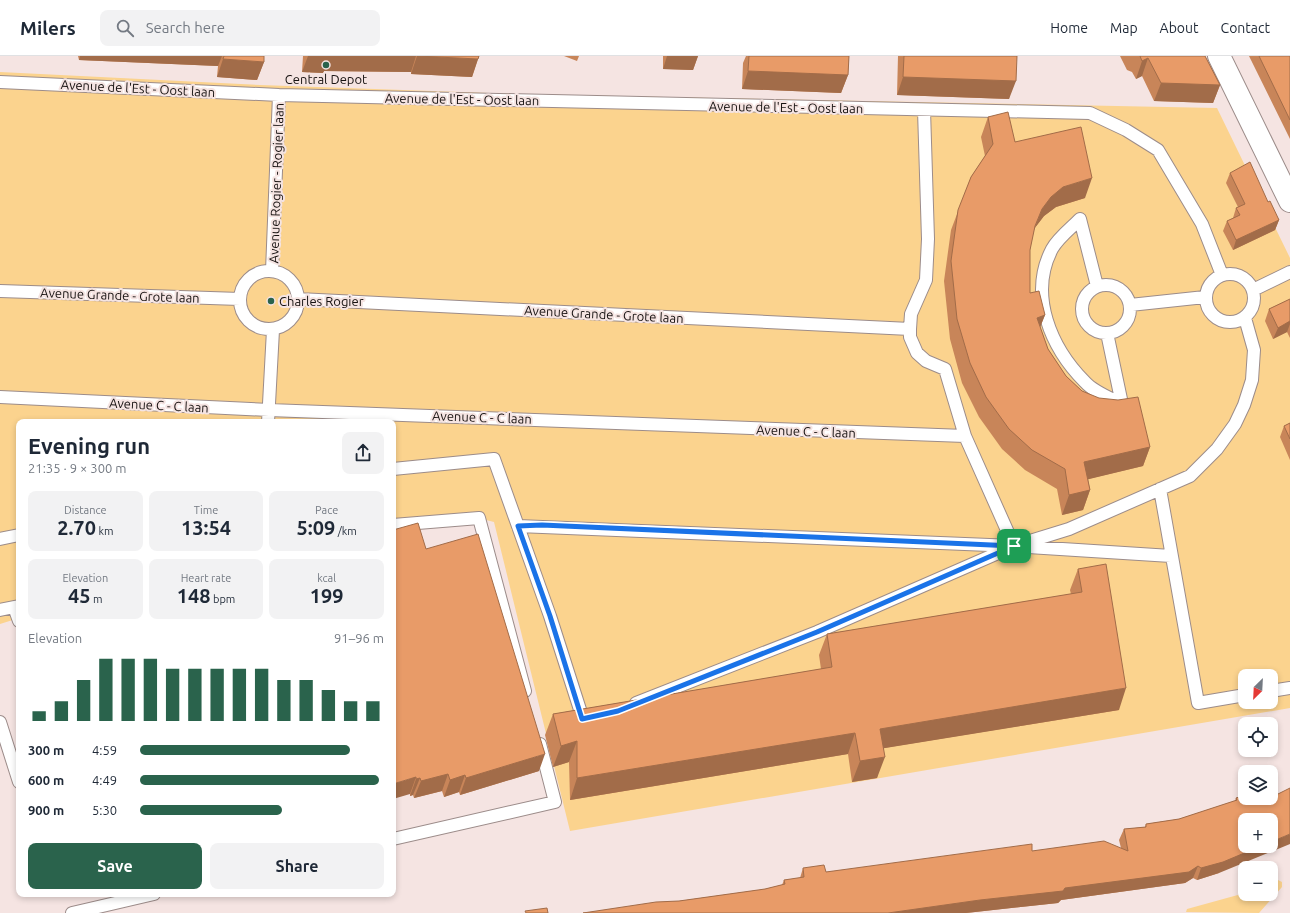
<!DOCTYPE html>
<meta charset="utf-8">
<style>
body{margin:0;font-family:Ubuntu,sans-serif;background:#f2f2f3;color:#1f2937;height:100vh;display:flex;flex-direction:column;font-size:15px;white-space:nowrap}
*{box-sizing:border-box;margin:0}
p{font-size:13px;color:#747a83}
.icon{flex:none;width:22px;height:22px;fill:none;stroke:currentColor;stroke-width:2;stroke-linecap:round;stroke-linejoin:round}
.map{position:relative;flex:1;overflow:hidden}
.side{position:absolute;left:16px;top:363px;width:380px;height:478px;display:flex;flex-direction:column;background:#fff;border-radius:8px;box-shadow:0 2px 6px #0003}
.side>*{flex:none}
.needle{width:26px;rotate:204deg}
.tools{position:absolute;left:1238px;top:613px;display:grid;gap:8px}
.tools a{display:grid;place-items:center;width:40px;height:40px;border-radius:8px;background:#fff;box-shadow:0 2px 6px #0003;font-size:20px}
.pin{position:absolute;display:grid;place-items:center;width:34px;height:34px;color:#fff;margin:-17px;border-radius:8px;box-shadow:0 2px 6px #0006}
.round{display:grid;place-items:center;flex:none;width:42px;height:42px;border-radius:8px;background:#f2f2f3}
.head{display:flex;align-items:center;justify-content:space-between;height:68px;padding:0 12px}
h1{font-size:22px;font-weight:700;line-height:30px}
.stats{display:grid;grid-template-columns:repeat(3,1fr);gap:6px;height:68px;padding:4px 12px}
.stats div{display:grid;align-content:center;border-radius:8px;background:#f2f2f3;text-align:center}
.stats b{font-size:20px;font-weight:700}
.stats small{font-size:11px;font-weight:400}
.stats p{font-size:11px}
.chart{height:112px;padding:8px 12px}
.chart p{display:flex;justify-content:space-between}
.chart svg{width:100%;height:72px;margin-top:4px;stroke:#2a634c;stroke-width:6}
.button{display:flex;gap:8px;margin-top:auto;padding:8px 12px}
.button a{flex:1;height:46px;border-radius:8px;background:#2a634c;color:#fff;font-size:16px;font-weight:700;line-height:46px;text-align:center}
.button a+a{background:#f2f2f3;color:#1f2937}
ul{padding:0 12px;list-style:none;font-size:13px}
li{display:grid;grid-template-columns:64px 48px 1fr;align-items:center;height:30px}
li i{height:10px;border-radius:5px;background:#2a634c}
header{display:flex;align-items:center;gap:24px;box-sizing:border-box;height:56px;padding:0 20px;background:#fff;border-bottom:1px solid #e0e1e3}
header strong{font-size:19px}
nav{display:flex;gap:22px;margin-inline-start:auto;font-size:14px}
.search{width:280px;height:36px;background:#f2f2f3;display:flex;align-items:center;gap:10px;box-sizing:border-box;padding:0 14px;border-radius:8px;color:#747a83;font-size:15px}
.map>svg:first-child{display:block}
</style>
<header>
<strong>Milers</strong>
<div class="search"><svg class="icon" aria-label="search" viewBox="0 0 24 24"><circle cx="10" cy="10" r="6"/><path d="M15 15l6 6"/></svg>Search here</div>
<nav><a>Home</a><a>Map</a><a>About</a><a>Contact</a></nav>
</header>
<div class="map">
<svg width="1290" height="857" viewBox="0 0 1290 857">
<rect width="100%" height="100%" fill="#f5e4e2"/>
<!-- green -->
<path fill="#fbd38e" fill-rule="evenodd" d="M0,16l260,13 254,9 703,14 73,150v450l-720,123 -76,-309 -16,-4 -85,12v-108h-374v196l-19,6zM1245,620h26v26h-26z
M1278,824l4,2v5l-23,26 -73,-1 1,-3 58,-16 26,1v-11z"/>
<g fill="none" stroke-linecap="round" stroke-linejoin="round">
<!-- service casing -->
<g stroke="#9c8c8a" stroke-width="14">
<path id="service" d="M0,26l279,13 811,18 36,17 32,20 44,74 20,51
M924,54l4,129 -2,41 -15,34 -1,15v8l7,16 9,8 19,8 20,67 49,110
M240 244a29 29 0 1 1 58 0a29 29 0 1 1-58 0Z
M272,215l7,-176
M1206 242a24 24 0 1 1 48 0a24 24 0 1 1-48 0Z
M1082 253a24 24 0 1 1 48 0a24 24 0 1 1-48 0Z
M1097,230l-17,-67c-9,9 -22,19 -28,30 -24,46 -1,99 33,133 9,10 25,16 37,22l-15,-71
M1253,234l37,-18
M0,235l240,8
M298,243l612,30
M1130,249l75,-8
M0,341l269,13 696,26
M268,366l5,-92
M393,413l101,-10 56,157 33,103 5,-1
M1160,433l38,214 47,-8
M393,469l86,-7 46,173
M518,470l496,20 157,10
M0,483l19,-4
M14,551l5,14
M0,554l19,-4
M1271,635l19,-3
M636,647l181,-71 197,-86 55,-17 121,-53 27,-27 18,-25 9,-19 8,-25 2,-30 -9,-32
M0,666l19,60
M393,783l162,-37 -15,-58
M72,857l82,-19"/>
</g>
<!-- minor casing -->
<g stroke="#9c8c8a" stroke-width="24">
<path id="minor" d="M1219,0l71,145"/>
</g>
<!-- service -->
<use href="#service" stroke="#fff" stroke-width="12"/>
<!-- minor -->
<use href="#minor" stroke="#fff" stroke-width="22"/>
</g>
<!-- wall -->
<path fill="#c88559" d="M78,0h186v6l-7,18 -40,-3 1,-11 -139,-6z
M303,0h176l-7,21 -61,-3v-2l-87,-1 -1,2 -21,-1z
M564,0h15l-2,5z
M663,0h35l-5,14 -30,-1z
M746,0h103l-1,19 -7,18 -99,-4 1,-26z
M898,0h119l-8,43 -112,-4z
M1120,0h85l15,29 -7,18 -59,-2 -12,-25 -6,3 -4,-7 -5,-2z
M1249,0h41v83z
M988,61l27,25 70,56 -29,9 -12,9 -10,13 -4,21v43l15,22 -5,12 8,22 18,27 16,15 68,56 -7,19 -55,13 2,11 -7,20 -21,5 -5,-26 -32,-19 -23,-21 -23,-32 -17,-34 -12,-44 -6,-58 7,-51 20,-53 14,-21 -4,-19z
M1230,117l38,29 11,18 -4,10 -42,20 -10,-19 4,-10 6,-3 3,-10 2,-1 -12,-24z
M1290,243v39l-3,-6 -14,7 -8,-18 4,-12z
M1290,367v37l-10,-23 4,-11z
M426,493l113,222 -79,24 -1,-3 -15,5 -2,-6 -28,7 -1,-3 -3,1v-2z
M1078,513l41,141 -235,38 -7,30 -25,4 -4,-28 -278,46 -1,-38 -16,5 -8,-32 8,-21 268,-45 -2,-14 8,-21 244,-40 -1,-4z
M1245,739l-26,78 -22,7 -4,-2 -8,5 -124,17 -3,3 -92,10h-383l96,-12 86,-12 17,-4 2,-5 16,-2 3,-10 23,4 206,-21 89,-3 -2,-8 5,-11 21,-2 1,-3 33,-5 56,-18 1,-3z"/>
<!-- shaded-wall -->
<path fill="#a26c49" d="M80,0h142l-4,10 -139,-6z
M308,0h108l-5,16 -87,-1 -1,2 -21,-1z
M417,0l61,3 -6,18 -61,-3z
M667,0h31l-5,14 -30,-1z
M1148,2l-6,18 -6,3 6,-18z
M223,3l41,3 -7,18 -40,-3z
M748,15l100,4 -7,18 -99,-4z
M903,21l113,4 -7,18 -112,-4z
M1161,27l59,2 -7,18 -59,-2z
M1092,122l-7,20 -29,9 -12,9 -10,13 -6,17 14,-37 9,-12 12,-10z
M1279,164l-4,10 -42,20 3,-10z
M1045,259l-8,20v-17z
M1290,265v3l-3,8 -14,7 5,-11z
M1150,391l-7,19 -66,16 7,-20z
M1090,434l-7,20 -21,5 7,-20z
M1126,632l-7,22 -246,40 7,-21z
M855,677l-7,21 -278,46 7,-22z
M577,685l-8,21 -16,5 8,-21z
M545,698l-6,17 -79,24 6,-17z
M885,701l-8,21 -25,4 8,-21z
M448,718l-6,17 -28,7 7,-17z
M465,719l-6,17 -15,5 6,-17z
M416,721l-6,17 -17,5v-15z
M420,722l-7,17 -3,1 6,-17z
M1290,778v10l-71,29 -22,7 4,-12 60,-22h10v-4z
M1198,810l-5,12 -8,5 -124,17 -3,3 -92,10h-78l177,-25z"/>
<!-- building -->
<path fill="#e89b68" stroke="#a26c49" d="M224,0h40v6l-41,-3z
M417,0h62l-1,3z
M749,0h100l-1,19 -100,-4z
M904,0h113l-1,25 -113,-4z
M1140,0h65l15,29 -59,-2 -13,-25 -6,3z
M1259,0h31v64z
M1008,56l7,30 66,-15 11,51 -29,9 -12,10 -9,12 -7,17 -5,24v43l9,-2 6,24 -8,3 11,31 18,27 16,15 17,7 19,2 20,-3 12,50 -66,15 6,28 -21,5 -4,-26 -33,-19 -23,-21 -23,-32 -16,-34 -13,-44 -6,-58 7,-51 13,-33 22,-33 -5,-27z
M1250,106l18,40 2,-1 9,19 -43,20 -9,-19 13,-6 -4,-7 9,-4 -15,-31z
M1290,243v22l-12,7 -9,-19z
M1290,367v16l-6,-13z
M418,467l8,26 52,-15 67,220 -79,24 -1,-3 -15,5 -2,-6 -27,7 -1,-3 -4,1v-2l-23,7v-254z
M1106,508l20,124 -246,41 5,28 -25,4 -5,-28 -278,45v-37l-16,5 -8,-32 279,-47 -5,-33 255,-42 -4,-23z
M1290,732v46l-19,8v-22h-26v26h16l-38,16 -22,6 -3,-2 -9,6 -124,16 -2,3 -83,9 -92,13h-305l73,-11 23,-1 86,-12 20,-5 -1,-4 20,-3 -1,-9 21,-3 2,7 206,-28v7l72,-10 24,10 -4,-22 22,-2v-3l33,-5 58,-19 -1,-2 9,-3v3h12l3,5z
M547,852l1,5h-22l-1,-2z"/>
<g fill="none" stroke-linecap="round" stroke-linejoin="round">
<!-- route casing -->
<g stroke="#fff" stroke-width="8">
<path id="route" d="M542,469l472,21 -197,86 -199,79 -36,8 -32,-103 -32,-90z"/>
</g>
<!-- route -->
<use href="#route" stroke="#1a73e8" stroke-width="5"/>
</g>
<!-- markers -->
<g fill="#2a634c" stroke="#f5e4e2" stroke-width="1.5">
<circle cx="326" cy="9" r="4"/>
<circle cx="271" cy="245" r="4"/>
</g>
<g text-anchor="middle" stroke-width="4" stroke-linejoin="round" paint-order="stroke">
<!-- poi labels -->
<g font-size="13" fill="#171211" stroke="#f5e4e2">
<text x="326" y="28">Central Depot</text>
<text x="279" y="250" text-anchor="start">Charles Rogier</text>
</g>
<!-- street labels -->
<g font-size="13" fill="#171211" stroke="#f5e4e2">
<text transform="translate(138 32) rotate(3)" y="5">Avenue de l'Est - Oost laan</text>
<text transform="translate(462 43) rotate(1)" y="5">Avenue de l'Est - Oost laan</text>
<text transform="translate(786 51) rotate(1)" y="5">Avenue de l'Est - Oost laan</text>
<text transform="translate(276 127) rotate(-88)" y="5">Avenue Rogier - Rogier laan</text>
<text transform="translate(120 239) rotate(2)" y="5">Avenue Grande - Grote laan</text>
<text transform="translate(604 258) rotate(3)" y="5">Avenue Grande - Grote laan</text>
<text transform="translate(159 349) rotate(3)" y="5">Avenue C - C laan</text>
<text transform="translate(482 361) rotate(2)" y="5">Avenue C - C laan</text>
<text transform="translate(806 375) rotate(2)" y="5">Avenue C - C laan</text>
</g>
</g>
</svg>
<div class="tools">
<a><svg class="needle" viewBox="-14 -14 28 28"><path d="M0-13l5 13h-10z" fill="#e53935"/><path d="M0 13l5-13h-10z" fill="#747a83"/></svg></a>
<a><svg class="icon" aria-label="locate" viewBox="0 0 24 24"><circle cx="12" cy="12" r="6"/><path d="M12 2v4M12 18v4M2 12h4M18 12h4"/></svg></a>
<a><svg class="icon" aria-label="layers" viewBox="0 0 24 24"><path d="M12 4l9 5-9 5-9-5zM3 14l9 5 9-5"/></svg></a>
<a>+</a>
<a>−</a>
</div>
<div class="pin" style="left:1014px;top:490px;background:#1e9e55"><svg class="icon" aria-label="arrive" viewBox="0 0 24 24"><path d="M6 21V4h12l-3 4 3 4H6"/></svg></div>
<section class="side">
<div class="head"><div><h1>Evening run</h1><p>21:35 · 9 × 300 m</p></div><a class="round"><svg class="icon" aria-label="share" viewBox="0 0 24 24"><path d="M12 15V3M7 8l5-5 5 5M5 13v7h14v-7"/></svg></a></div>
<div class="stats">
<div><p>Distance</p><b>2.70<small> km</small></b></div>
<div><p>Time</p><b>13:54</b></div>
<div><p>Pace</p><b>5:09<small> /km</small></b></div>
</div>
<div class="stats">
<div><p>Elevation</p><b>45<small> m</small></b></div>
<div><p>Heart rate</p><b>148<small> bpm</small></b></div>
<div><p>kcal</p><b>199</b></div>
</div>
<div class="chart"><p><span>Elevation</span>91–96 m</p>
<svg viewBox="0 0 160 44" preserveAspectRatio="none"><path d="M5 44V38M15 44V32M25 44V19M35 44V6M45 44V6M55 44V6M65 44V12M75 44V12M85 44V12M95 44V12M105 44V12M115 44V19M125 44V19M135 44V25M145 44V32M155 44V32"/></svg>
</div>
<ul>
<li><b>300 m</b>4:59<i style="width:86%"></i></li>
<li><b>600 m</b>4:49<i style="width:98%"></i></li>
<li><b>900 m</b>5:30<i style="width:58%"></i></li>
</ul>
<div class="button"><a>Save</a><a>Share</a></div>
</section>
</div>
